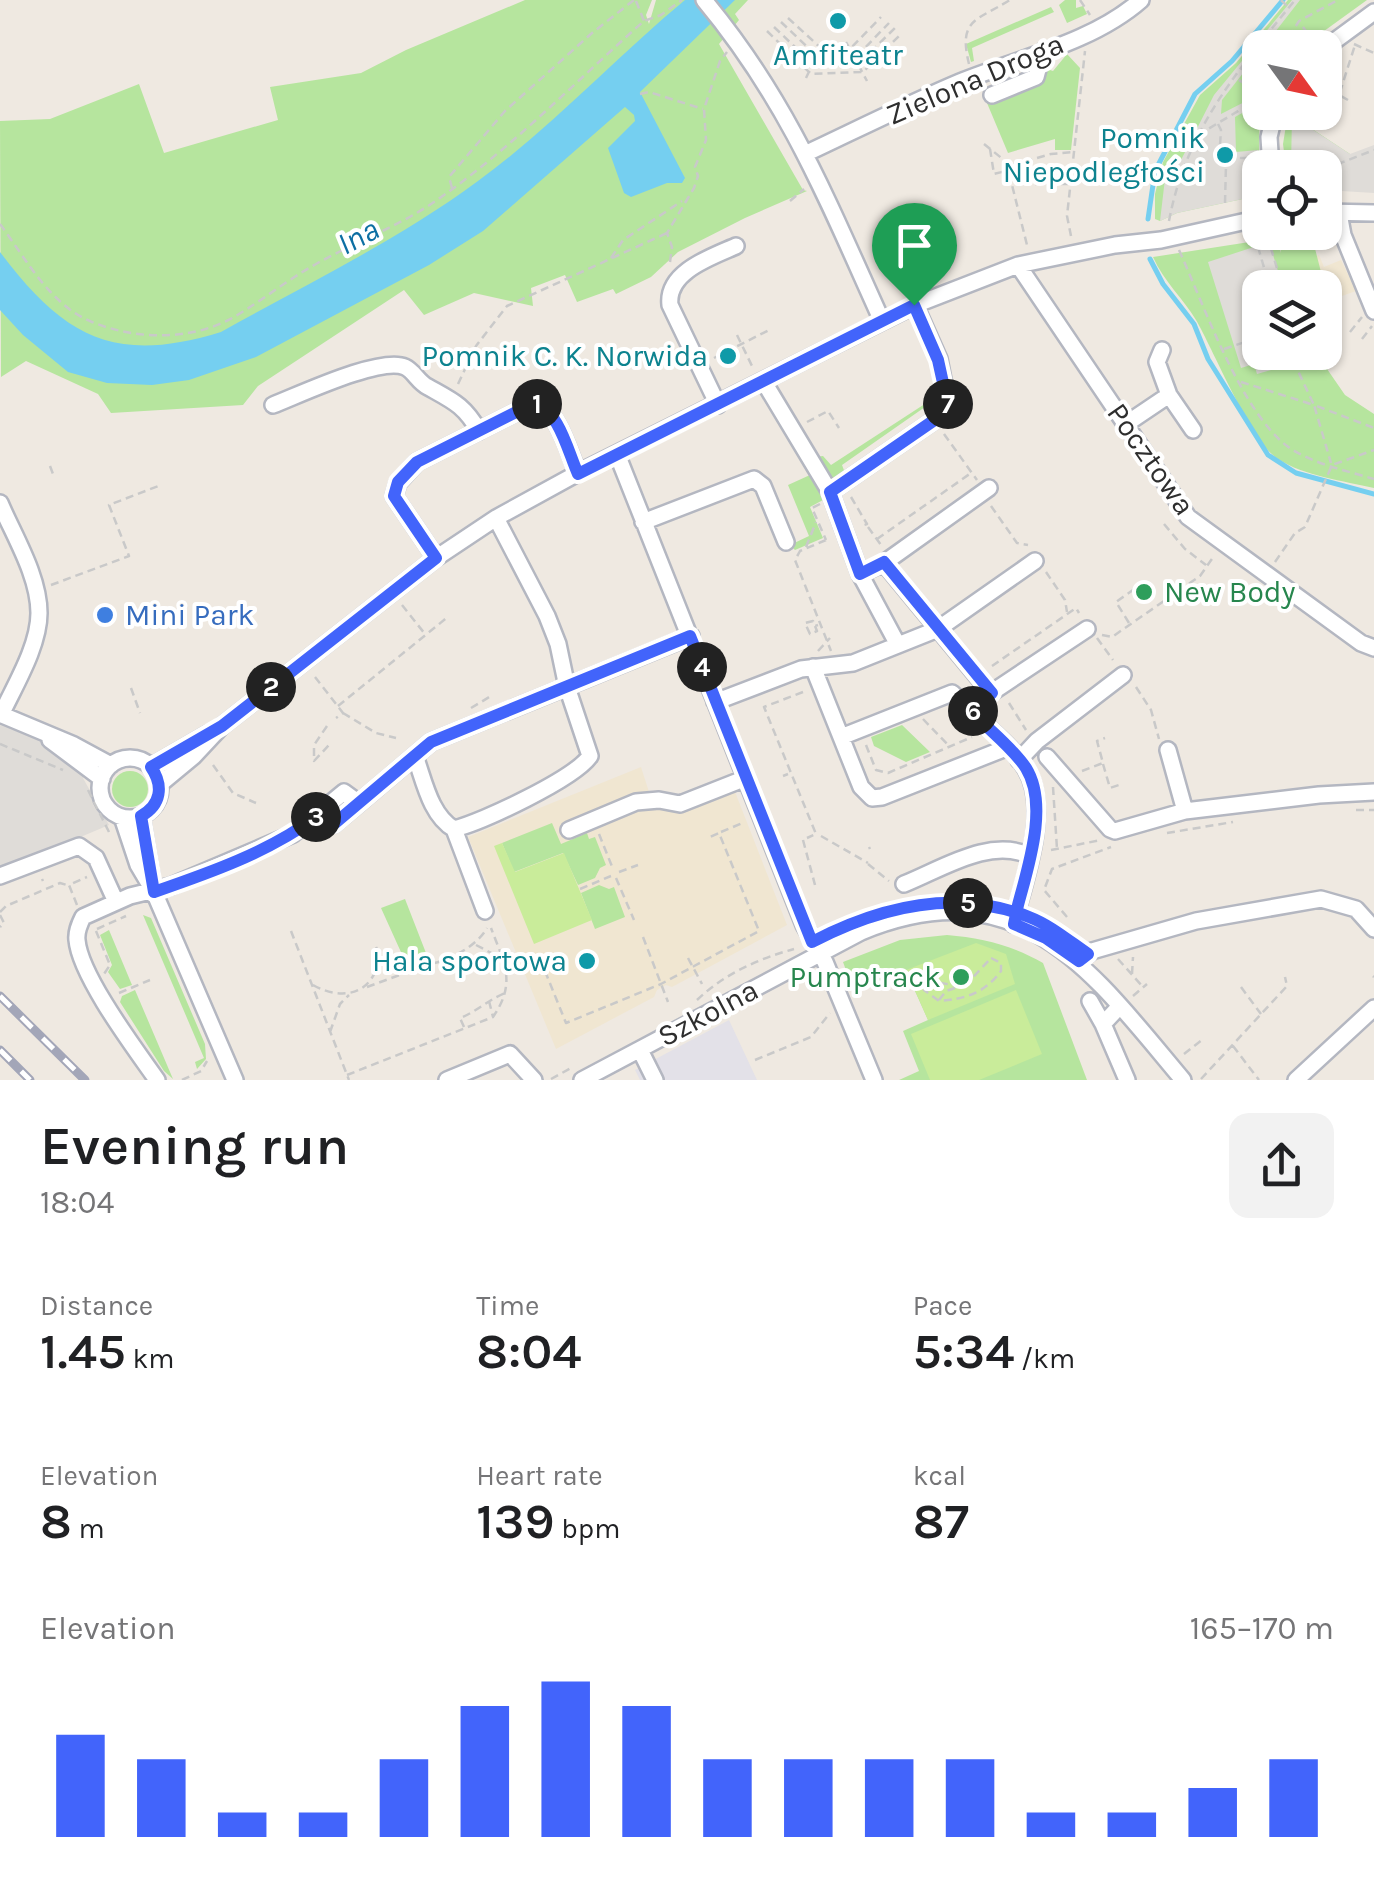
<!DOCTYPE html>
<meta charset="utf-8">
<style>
body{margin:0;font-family:Karla,sans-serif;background:#f2f2f2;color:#202124;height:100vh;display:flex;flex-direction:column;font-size:38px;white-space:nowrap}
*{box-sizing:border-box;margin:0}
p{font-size:32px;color:#757577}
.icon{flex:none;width:55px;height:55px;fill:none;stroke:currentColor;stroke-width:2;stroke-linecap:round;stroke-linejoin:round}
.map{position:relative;height:1080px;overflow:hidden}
.details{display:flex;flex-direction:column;background:#fff;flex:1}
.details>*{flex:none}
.needle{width:65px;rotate:123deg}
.buttons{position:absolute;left:1242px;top:30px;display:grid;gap:20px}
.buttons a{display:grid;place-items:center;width:100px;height:100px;border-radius:20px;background:#fff;box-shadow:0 2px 8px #0004;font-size:50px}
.pin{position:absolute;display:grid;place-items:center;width:85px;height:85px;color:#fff;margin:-102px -42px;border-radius:50% 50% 50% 0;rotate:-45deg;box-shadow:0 0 10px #0007}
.pin .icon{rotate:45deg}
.km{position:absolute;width:50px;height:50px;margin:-25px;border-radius:50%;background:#222;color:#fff;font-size:28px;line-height:50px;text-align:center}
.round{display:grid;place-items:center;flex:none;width:105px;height:105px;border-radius:20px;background:#f2f2f2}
.headline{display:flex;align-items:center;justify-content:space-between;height:170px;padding:0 40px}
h1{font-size:55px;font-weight:600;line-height:75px}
.metrics{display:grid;grid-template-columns:repeat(3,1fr);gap:15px;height:170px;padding:10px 40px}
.metrics div{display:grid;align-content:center}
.metrics b{font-size:50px;font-weight:600}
.metrics small{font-size:28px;font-weight:400}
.metrics p{font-size:28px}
.chart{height:280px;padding:20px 40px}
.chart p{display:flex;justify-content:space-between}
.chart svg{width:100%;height:180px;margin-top:10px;stroke:#4264fb;stroke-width:6}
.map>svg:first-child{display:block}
</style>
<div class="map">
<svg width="1374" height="1080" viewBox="0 0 1374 1080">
<rect width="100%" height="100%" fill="#efe9e1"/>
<!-- industrial -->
<path fill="#e3e1e8" d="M729,1020l28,60h-117l-5,-10z"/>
<!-- education -->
<path fill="#f0e6d1" d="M1319,255l5,12 17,-7 15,31 -31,11v-14l-31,-1 -8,-20z
M641,767l8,25 20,4 15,1 46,-18 57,146 -115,62 -6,-2 -9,5 -3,7 -98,52 -88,-212z"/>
<!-- green -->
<path fill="#b6e59e" d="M525,0h127l-6,15 3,9 7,-24h92l-13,14 4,6 -20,24 84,146 4,1 -62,27 -67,34 -27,25 -35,17 -3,-5 -36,13 -12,-27 -34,13 2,18 -59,-13 -50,22 -20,-25 -146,96 -15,19 -132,8 -13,-19 -72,-33 -25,16 -1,-256 50,-2 89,-35 25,69 114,-33 -8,-33 91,-14 45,-23z
M1065,0h11v8l7,-2 4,8 -20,9 -8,-18z
M1288,0h79l-65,47 -42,1 -1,132 -7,17 -75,16 -17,8 -5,-2v-25l8,-32 37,-67 36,-32z
M1051,7l3,5 -82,36 2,13 -3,1 -5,-18z
M1067,54l13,14 -9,82h-16v-11l-47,14 -21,-50 54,-22 6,-12 6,2z
M1288,113l62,41 -34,13h-30l-3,-23z
M1311,233l10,39 -29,10 -4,-7 3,12 -31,1v64l56,1 29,42 29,19v74c-30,-7 -70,-12 -96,-29 -27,-17 -64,-108 -82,-139 -13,-22 -32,-38 -43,-63l123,-19 5,15 -2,-16z
M937,396l7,9 -10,8 -9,-6 -83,58 3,8 -6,6 -12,-1 -13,-21 9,-1 8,9z
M810,475l13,25 -13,7 13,31 -28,12 -5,-5 19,-9 -21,-51z
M902,725l28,27 -24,10 -32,-16 -3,-9z
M112 789a18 18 0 1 1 36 0a18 18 0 1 1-36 0Z
M552,823l9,21 26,-11 2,6 6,-2 11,28 -6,3 -5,10 -17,7 -15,-32 -49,19 -12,-29z
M599,885l10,4 5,-2 11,30 -30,12 -14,-36z
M405,899l21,54 -21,8 -24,-53z
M143,915l8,3 54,126 1,15 -9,10 -2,-7 9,-4z
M109,930l23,55 -12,4 -12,-17 4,-7 -12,-30z
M947,935c35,3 65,10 96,28l44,117h-188l20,-9 -16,-40 25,-11 -22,-49 -52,21 -11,-30 57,-22z
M135,990l38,89 -9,-8 -44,-69 2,-6z"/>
<!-- pitch -->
<path fill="#c9ec9a" d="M502,843l13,29 49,-19 28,67 -58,24 -40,-98z
M976,943l30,11 9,30 -87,36 -22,-50z
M1016,990l26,64 -63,26h-49l-19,-46z"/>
<!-- plaza -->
<path fill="#dfdcd8" d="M1292,0h8l-78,100 -1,14 39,-20v9l-25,14 1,35 22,-2 -1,42 -5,5 -75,16 -17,8 7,-59 14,-2 33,-65z
M1292,116l58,38 24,-9v48l-49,-3v-22l-34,-1z
M1269,242l14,45 -23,1v64l35,1 -15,4 2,10 -25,7 -3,-10 -13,4 -33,-106z
M0,723l38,17 46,31 -1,7 26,47 -109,46z"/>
<!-- water -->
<path fill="#75cff0" d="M685,0h50l-95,92 45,86 -3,5h-15l-36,14 -7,-4 -16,-45 27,-27 -1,-6 -9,-8 -142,124 -54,34 -173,92 -67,23 -37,5 -45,-2 -39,-11 -45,-37 -23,-25v-58c64,85 114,113 221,80 86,-48 177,-92 257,-151 74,-54 136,-122 207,-181z"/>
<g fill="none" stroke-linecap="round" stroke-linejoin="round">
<!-- stream -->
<path stroke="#75cff0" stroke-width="5" d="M1148,219l7,-48 40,-77 37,-33 51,-61
M1150,259l13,25 31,40 14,35 60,96 28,18 78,21"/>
<!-- minor casing -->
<g stroke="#b4b7c1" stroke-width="20">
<path id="minor" d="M704,0c85,102 124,202 178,321
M1325,48l49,-36
M992,95l44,-18 7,-26
M807,153c51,-24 101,-49 153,-71 59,-24 132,-39 181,-82
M1271,168l-2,-31 6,-25
M1325,212l49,1
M1339,213l4,22 31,76
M1018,265l170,252 173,126 13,5
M1162,350l-5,12 12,33
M764,382l66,110 30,82 38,71
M273,405c26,-10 108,-49 132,-38 9,4 13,15 23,20 25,14 36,18 51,44
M718,405l-48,-100c-4,-33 41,-48 66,-59
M1126,424l43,-29 24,35
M617,454l187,471 21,37 49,118
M830,492l119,-82 -10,-51 -24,-54
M0,503c14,33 39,73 39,110 0,33 -24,72 -38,102
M643,522l111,-43 9,7 23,56
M436,558l-42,-62 4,-13 19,-21 117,-59c25,7 34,49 44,70
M884,563l105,-75
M860,574l24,-11 107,130 -19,19c17,18 42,36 54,57 25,41 -2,113 -13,155
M813,667l48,120 11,11 10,-1 124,-49
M991,693l96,-64
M715,702l86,-33 52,-6 85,-34 97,-68
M0,714l74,31 37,20
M841,737l111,-44 20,19
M50,740l52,39
M1168,750l17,61
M415,756c9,24 15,59 39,73l31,82
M1047,757l63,72 5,2 70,-20 134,-16 55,-3
M100 788a30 30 0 1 1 60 0a30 30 0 1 1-60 0Z
M1019,760l18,-19 86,-66
M151,767l57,-33
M159,785l35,-29 28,-30 214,-168 60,-40 82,-45 337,-168 103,-40 97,-20 46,-5 99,-22
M141,816l10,60
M122,817l16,48 16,27 81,188
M316,817l18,7 25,-21
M454,829c28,-7 120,-50 136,-73l-23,-69 -9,-43 -11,-28 -51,-98
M569,830l67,-28 23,-2 21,4 66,-26
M0,876l79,-30 17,12 20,44
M904,884c40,-16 85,-47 127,-28
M1079,961l13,-10 104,-30 125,-22 35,10 18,20
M1090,1001l13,23
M1120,1006l-17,18 24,56
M640,1050l15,30
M157,1080c-21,-30 -77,-104 -80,-140 -1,-8 2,-15 6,-23l47,-21 41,-10 122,-52 51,-42 15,11 72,-61 260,-106
M447,1080l63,-26 24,26
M582,1080l279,-148c160,-66 231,40 322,148
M1296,1080l78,-72"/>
</g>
<!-- path -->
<path stroke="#c9c9c9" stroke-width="2.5" stroke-dasharray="8 5" stroke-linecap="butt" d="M1080,0l10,15
M1281,0l7,7
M636,1l8,20
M788,18l35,32 27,-1 31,-32
M781,22l38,36h36l34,-35
M774,27l41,39 43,-2 37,-36
M1303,27l8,11
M767,31l44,43 52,-2 38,-38
M846,42l21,39
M1354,44l20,9
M1282,48l17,-27 39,-21
M969,64c-11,-45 7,-43 41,-64
M1241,69l19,-3
M806,78l17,-36
M1239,80l20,14
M640,94l9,-2 54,17
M1348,100l-9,-5 16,-50
M1218,124l3,6 -1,15
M1198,135l62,-37
M984,144l50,40h34
M990,149l4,25 12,-3
M1006,161l21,84
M1226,164l-7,-1 1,-15h14v10h19
M1012,165l39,-11 22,-2
M1325,169l49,-19
M452,188l-3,-11 56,-66 87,-78 42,-33
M790,201l14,-12
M1225,203l1,-39 7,-2
M1169,221c17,-91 69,-151 126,-221
M0,224c26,35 50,81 92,98 47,19 104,19 147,-8 26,-16 50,-35 77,-50 39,-22 84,-38 121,-64 75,-52 139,-119 207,-179l17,-6 21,-15
M1071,236l-4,-20 18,-165
M1256,237l2,8 11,-3 14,46
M1258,247l12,41
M1179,250c25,55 61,160 108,196 23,17 60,25 87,33
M611,258l12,-18 59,-39
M670,262l2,-15 -5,-14 27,-45 4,-12 -3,-9 11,-27 -2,-31 16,-48 7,-9
M1350,332l12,-15
M737,335l16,33
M1362,339l10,-13
M1224,349l36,-12
M1295,352l-5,2 24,51 60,23
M714,358l57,-29
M1241,382l73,23 17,58
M458,384l18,-38 31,-40 160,-73
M807,422l21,-11 11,17
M944,434l33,46
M50,466l3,8
M851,497l16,27 -6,2
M820,504l-8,4 14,32
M991,506l26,37 11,2
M1164,524l21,25 21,16
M868,527l13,18
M877,539l94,-66
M826,540l-26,11 -5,9 36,91
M806,547l10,-25
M1275,562l20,-29 10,-6 27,-62 42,-15
M1046,572l19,28 2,12
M51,585l78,-29 -20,-51 52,-20
M402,605l23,29
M1129,623l-13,-21 17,-12 4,7 3,-2
M815,626l2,5 -7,3 -5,-11 8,-2 2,5 3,-1
M1102,635l10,2 88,-61 14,-20
M1097,638l16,22
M818,651l12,-13
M992,666l84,-58 3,5
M315,677l28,36 -7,5
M1136,687l15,23 8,29
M131,688l9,25
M803,692l-39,15 52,127 -9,4
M1009,703l17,27
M338,706l111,-90
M471,708l20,-12
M343,713l33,20 20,5
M923,719l26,27
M327,726l-13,19v16l16,-17
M0,744l63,26
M866,745l10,25 12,3 84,-36
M1103,764l7,24 9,-3
M213,765l20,28 23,10
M1082,771l21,-8 -6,-22 8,-3
M783,776l5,-2
M1053,787l4,62
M88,790l21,42
M1356,810h18
M721,832l24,-10
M1167,833l66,-11
M599,834l14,35
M821,836l47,27
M803,840l12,45
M869,847l1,2
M1051,850l50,-10
M868,864l21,17
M619,872l19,-7
M616,878l18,42
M42,879l1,2
M580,889l31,-13
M77,905l-8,-20 18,-8
M0,912l6,-6 54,-23 7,2
M0,915l4,8 -4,4
M1067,917l-23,-27 8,-21 59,-22
M97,929l29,-13
M96,931l14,34 -6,9
M291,931l58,149
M643,937l25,65
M476,945l23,12
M376,947c20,40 96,10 111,-19
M688,958l14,26
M991,958l10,5v8c-16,22 -36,28 -62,30l-15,-11 6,-9 34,6z
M1118,959l25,28
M545,971l21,52 95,-39 98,-53 -40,-98 -9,4
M1132,974l1,-17
M1373,976l1,1
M313,985c30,17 62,9 66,-29
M367,987l49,-18
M1241,987l20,27
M119,993l31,-13
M1133,996l14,-12
M697,1000c26,-25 60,-41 97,-51
M939,1000l7,-9 9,-3
M489,1001l4,16
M464,1027l-4,-9c16,-6 28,-18 45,-25
M330,1032l10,-28 9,-9
M1233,1046l26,34
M1184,1054l18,-14
M755,1060l56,-23 19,-24
M347,1075l146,-58c24,-35 11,-54 -2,-89
M551,1079l20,-11
M1201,1079l86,-93 -2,-9
M182,1080l19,-9 6,-10"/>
<!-- minor -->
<use href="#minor" stroke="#fff" stroke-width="15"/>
<!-- rail casing -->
<g stroke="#a3a6b8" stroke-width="9">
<path id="rail" d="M0,996l85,84
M0,1050l30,30"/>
</g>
<!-- rail -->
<use href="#rail" stroke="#fff" stroke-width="5" stroke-dasharray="15" stroke-linecap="butt"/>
</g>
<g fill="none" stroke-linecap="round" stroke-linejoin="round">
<!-- route casing -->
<g stroke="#fff" stroke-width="20">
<path id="route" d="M914,305l-336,169c-10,-22 -19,-64 -44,-71l-117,59 -19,20 -4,14 42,62 -214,168 -71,41c13,19 10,38 -10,49l13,76c55,-19 115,-40 162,-75l18,7 97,-82 259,-106 122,306c67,-35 143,-54 217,-25 21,8 40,24 59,37l-9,7 -33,-23 -32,-14 4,-19c10,-38 31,-100 8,-137 -13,-20 -37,-38 -54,-56l20,-19 -108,-131 -24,12 -30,-82 119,-82 -11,-50 -24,-55"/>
</g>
<!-- route -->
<use href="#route" stroke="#4264fb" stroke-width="12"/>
</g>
<!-- markers -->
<g fill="#0f9aa8" stroke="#fff" stroke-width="4">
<circle cx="838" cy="21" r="10"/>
<circle cx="1225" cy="155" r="10"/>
<circle cx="728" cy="356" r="10"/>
<circle cx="587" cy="961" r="10"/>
</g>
<g fill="#2e9e5b" stroke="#fff" stroke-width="4">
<circle cx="1144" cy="592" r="10"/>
<circle cx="961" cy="977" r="10"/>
</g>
<circle fill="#3f7fe0" stroke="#fff" stroke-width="4" cx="105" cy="615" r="10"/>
<g text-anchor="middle" stroke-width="8" stroke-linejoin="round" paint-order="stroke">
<!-- culture labels -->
<g font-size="30" fill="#0d838f" stroke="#fff" text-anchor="end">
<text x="838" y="65" text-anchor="middle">Amfiteatr</text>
<text x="1205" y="148">Pomnik<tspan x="1205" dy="34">Niepodległości</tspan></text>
<text x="708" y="366">Pomnik C. K. Norwida</text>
<text x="567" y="971">Hala sportowa</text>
</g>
<!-- street labels -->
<g font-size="30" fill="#2e2e2e" stroke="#fff">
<text transform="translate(975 79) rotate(-23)" y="10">Zielona Droga</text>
<text transform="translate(1151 459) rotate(55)" y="10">Pocztowa</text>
<text transform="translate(708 1013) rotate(-28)" y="10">Szkolna</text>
</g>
<!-- leisure labels -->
<g font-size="30" fill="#27864d" stroke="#fff" text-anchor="start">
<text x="1164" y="602">New Body</text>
<text x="941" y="987" text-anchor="end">Pumptrack</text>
</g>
<!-- shop labels -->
<g font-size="30" fill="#366cbe" stroke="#fff" text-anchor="start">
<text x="125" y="625">Mini Park</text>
</g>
<!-- water labels -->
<g font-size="32" font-style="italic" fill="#0d6fa3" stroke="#fff">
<text transform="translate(358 236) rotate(-28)" y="11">Ina</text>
</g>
</g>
</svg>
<div class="buttons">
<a><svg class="needle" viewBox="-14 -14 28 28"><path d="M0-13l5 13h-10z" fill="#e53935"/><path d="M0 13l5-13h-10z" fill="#757577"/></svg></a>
<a><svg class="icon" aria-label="locate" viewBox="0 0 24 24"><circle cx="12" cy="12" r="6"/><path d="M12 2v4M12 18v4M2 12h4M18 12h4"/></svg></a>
<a><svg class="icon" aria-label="layers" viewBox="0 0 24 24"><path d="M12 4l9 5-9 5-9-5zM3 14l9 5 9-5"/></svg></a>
</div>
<div class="pin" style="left:914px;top:305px;background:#1e9e55"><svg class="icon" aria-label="arrive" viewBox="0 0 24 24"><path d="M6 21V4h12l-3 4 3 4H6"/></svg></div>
<b class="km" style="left:537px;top:404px">1</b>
<b class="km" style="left:271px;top:687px">2</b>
<b class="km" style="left:316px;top:817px">3</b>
<b class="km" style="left:702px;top:667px">4</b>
<b class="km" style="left:968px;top:903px">5</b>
<b class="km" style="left:973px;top:711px">6</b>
<b class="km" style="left:948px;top:404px">7</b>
</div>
<section class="details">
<div class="headline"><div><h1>Evening run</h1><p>18:04</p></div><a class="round"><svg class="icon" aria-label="share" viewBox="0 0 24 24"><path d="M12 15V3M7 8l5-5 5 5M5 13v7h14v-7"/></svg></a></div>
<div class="metrics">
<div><p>Distance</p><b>1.45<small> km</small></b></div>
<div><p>Time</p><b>8:04</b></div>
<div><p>Pace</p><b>5:34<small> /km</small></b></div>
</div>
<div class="metrics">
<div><p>Elevation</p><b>8<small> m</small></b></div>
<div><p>Heart rate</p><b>139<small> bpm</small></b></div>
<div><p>kcal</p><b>87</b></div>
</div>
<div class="chart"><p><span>Elevation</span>165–170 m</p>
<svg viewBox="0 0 160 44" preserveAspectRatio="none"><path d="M5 44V19M15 44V25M25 44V38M35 44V38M45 44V25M55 44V12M65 44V6M75 44V12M85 44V25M95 44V25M105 44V25M115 44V25M125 44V38M135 44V38M145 44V32M155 44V25"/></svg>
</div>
</section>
